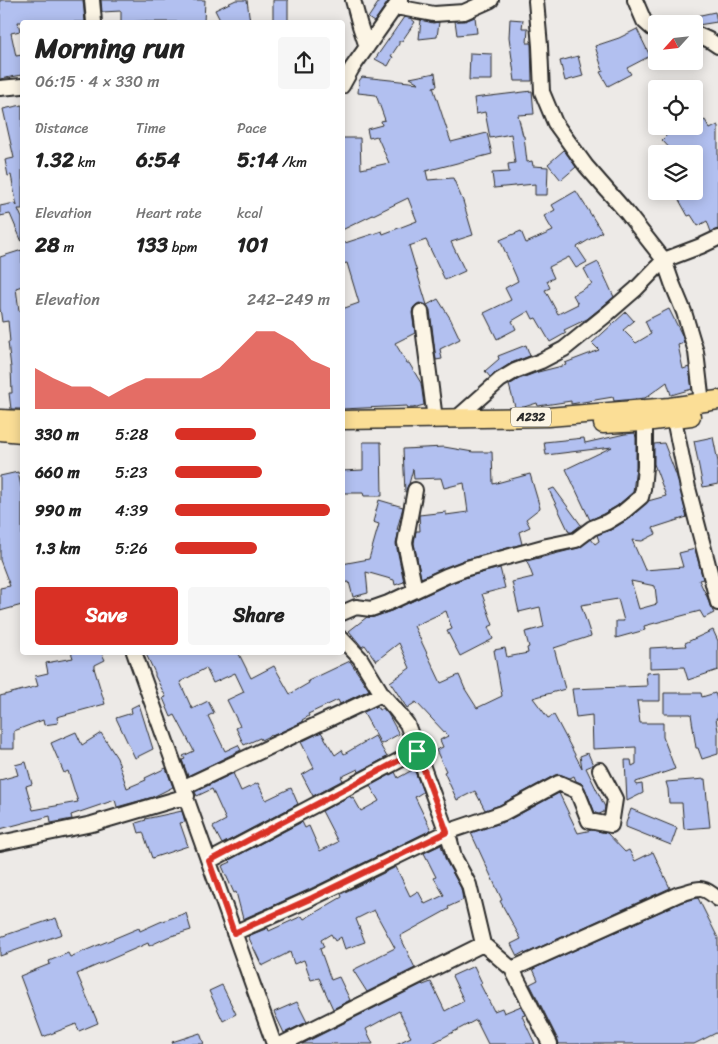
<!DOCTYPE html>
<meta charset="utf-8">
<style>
body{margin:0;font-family:Sriracha,sans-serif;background:#f6f6f6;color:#222;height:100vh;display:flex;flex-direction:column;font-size:19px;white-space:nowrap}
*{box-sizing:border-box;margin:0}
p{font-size:16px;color:#767676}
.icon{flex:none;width:28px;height:28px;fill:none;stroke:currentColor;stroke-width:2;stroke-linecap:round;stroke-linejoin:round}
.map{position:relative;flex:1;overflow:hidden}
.panel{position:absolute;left:20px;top:20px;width:325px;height:635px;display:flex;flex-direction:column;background:#fff;border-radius:5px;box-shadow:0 2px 12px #0003}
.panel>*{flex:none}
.needle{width:32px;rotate:243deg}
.tools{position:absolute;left:648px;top:15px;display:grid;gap:10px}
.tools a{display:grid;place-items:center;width:55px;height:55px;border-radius:5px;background:#fff;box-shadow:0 2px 12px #0003;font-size:25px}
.pin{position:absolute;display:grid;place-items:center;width:42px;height:42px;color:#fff;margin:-21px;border:2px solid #fff;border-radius:50%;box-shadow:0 1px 5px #0007}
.round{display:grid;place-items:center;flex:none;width:52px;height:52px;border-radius:5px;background:#f6f6f6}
.head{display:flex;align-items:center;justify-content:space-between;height:85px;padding:0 15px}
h1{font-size:28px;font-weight:700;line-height:38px}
.stats{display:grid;grid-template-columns:repeat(3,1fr);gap:8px;height:85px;padding:5px 15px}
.stats div{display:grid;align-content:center}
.stats b{font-size:21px;font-weight:700}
.stats small{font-size:14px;font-weight:400}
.stats p{font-size:14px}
.chart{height:140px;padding:10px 15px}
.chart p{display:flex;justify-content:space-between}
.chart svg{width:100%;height:90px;margin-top:5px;fill:#d93025;opacity:.7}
.cta{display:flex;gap:10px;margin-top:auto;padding:10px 15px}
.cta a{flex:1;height:58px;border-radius:5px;background:#d93025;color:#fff;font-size:20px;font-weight:700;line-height:58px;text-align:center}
.cta a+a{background:#f6f6f6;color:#222}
ul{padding:0 15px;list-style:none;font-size:16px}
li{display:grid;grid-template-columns:80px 60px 1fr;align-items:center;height:38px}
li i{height:12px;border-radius:6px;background:#d93025}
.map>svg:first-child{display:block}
</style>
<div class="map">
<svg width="718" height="1044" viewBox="0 0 718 1044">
<rect width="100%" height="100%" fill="#edeae7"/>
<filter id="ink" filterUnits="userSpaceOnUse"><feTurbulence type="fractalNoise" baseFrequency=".02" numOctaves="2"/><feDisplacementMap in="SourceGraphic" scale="10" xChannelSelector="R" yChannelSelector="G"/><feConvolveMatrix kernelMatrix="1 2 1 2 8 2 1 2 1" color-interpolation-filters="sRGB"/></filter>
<g filter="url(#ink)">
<!-- building -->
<path fill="#b2c0f0" stroke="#2b2b2b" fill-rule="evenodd" d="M0,0h83l2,22h-67l2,9 -9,2 5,23 6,-1v20l-22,4z
M101,0h104l-1,22h-58v-1l-25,1v-11l-19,1z
M236,0h11l3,22h-29l-6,-12z
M273,0h15v22h-15z
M380,0h8l-1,3 -13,19 -6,-4z
M715,12l2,10 -19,3 -6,-1 -1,-7z
M404,17l6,1 5,4 -13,19h-3v3l-8,12 2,1 -5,9 -13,-7z
M475,17l2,16 -20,2 -2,-14h10z
M510,19l13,1 -1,8h6l-1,15h4l1,38h-17l-6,-44z
M421,20l12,3 6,-1 -2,15 -18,2z
M637,29l13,27 -23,12 4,6 -23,12 -8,-14 3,-1 -8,-25 24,-8z
M470,53l22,1v26h-23z
M578,56l5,20 -18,5 -5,-20z
M435,73l2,13 -4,1 18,55 36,-9 5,21 -66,17 2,9 25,-2 10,23 10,34 -22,7 14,29 -20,9 -19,-40 -17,6 18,59 11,-6 12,19 10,21 -20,10 2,10 -6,1 -6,-50 -2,-4 -4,-2 -5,-1 -3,2 -3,3 -1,5 3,20 -20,10 12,20h2l12,20 3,22 -11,3h-5l-1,-2 -65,3v-100l17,-6 -12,-40 -5,1v-20l40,-13 1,3 34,-13 -9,-23 -66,32v-92h18l1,31 28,-6 -12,-27 -8,2 -2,-9 15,-4 -1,-4 4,-1 -9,-25 -18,-2 1,-12 3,-4 57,6 -9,-5z
M532,91l2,23 -16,1 5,21h1l3,26 5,-1 1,5 15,1 -1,28h-12v-11l-41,4 -2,-15 17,-1 -1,-8 7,-1 -4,-29 -21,4 -5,-26 -9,2 -2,-16z
M22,105v104h-4l4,9v24l-12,-28 -10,2v-10l15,-3 2,3 -6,-31 -3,1 -3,-16 9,-2 -11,-49z
M705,120l5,9 8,-4v104l-7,3 -4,-11 -9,5 -7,-11 -3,1 -14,-25h20v-37h-19l-13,-14 14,-14h18z
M564,150l12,17 -15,13 -13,-16z
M576,191l26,41 -25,15 10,15 -11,6 -7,-11 -20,10 5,11 -7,3 3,7 -5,2 13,24 20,-10 -5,-9 19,-11 -8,-15 14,-7 16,35 -27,22 -23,11 2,3 -16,9 -14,-24 -3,1 -4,-8 -17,10 4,8 -19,10 -13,-26 27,-13 -6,-12 13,-7 -18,-41 21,-9 5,12 27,-12 -9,-15 11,-6 -3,-5z
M22,250v36l-6,2 3,23 3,-1v99h-11l-2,-16h3l-1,-25 -3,-26h2l-2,-21 -6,1 -2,-14v-51z
M669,309l13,26 2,8 -6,2 5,24 6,-2 3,22 -21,6 -4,-13 -22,16 -31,3 -1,-4 -42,7v-3l-33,5 -1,-3 -13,4h-9l-6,-22 10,-6 19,-7 28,-7 -1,-2 34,-13 -7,-7 34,-31 8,9 -11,9 13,13 15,-9 -6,-13z
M526,345l4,11 -19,7 -21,14 -5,-6 14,-12 -1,-3z
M635,433l1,5v29l-3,25 -16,14 -14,8 -13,6 -24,-51 46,-22 -66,8 -2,-13 40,-4 1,5 40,-9z
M713,437l5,25v22l-15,3 -9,-46z
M363,442h18l1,54h-18l-1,-3h-21v-22l21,-1z
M664,443l13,34 10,40 -34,11 3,6 -14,7 -10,-1 13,30 38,-3 -4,-14 16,-4 8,30 -4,1 9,19 2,7 4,7 -10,5 -4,-7 -56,15 1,4 -29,8v-17h8l-6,-22 -37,6 10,31 -37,12 11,41 -32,9 15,20 6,-3 28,53 -2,-12 8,-3 5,12 -7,3 19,39 -1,5 -5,2 -4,-1 -10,-25 -4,-5 -5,-2 -2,-5 -4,2 -11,-4 -4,1 -55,30 -15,5 -10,-19 -18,9 -13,-28 2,-1 -10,-21 7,-3 -3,-7 8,-4 -32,-34 -9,6 -17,-26 20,-14 -11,-25 -23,18 -11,-16 -3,2 -13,-16 18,-14h7l17,-6 58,-27 21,-8 30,-8 5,20 -23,6 11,31 -5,2 5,12 -33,17 -13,-25 5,-2 -6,-18 -32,15 27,57 18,-8 6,14 12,19 25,-12 -8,-46 11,-2 2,9 21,-4 -1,-5 2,-1 -4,-15 19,-5 -4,-20 -21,5 -7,-30 21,-5 -6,-16 51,-13 13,-9 4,5 4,-3 -2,-6 14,-5 16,-10 21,-19 18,-5 -12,-32v-20zM631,581l24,5 2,18 -18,5z
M444,447l29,5h19l1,32 37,-10 10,34 -14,11 4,8 -11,5 3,12 -58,16 -43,18 -7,-35 2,-12h4l-1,-16 27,-3v3l22,-3 -4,-29 -20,5 -3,-10 -27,1 -1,-10 -4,15 -2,4 -1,4h-1l-2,-43z
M18,472l4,19v114l-22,6v-23l10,-2 -10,-26v-84z
M554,488l27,37 -9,7h-3l-20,-42z
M379,500l24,7 -6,23h2l-3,14 8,38 -9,3 -1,-5 -28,-8 2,21 -15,4 -4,-15 -7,1v-19l27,-5 10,-35 -6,-2z
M713,630l5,11v29l-30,10 -4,-13 -34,1v-20l36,-2 -1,-3z
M71,652h30l4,8 -10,5v3h-1l11,36 -48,13 1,6 -14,2 -1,-5 -29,11v18h-14v-53l38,-10 -3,-10 13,-3 -2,-10 27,-5z
M145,652h93l13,26 23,-12 16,28 19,-11 -1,-2 42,-20 19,29 -29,14 -2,-4 -30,14 1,2 -7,4 1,2 -31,14 -1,-1 -10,5 -1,-2 -16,7 -8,-17 4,-2 -13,-26 17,-8 -9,-19 -22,10 -7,-15 -26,14 12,27 16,-8 6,12 -6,3 17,35 13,-6 3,5 -53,26 -6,-16 3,-1 -2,-3 11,-5 -19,-36 -4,2 -8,-19 3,-1 -11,-21v-3z
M660,672v29h-23l3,22h23v14l12,32 -39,13v3l6,-1 1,9 -16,8 -2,-41h6l1,6 4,-2v-17l-43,2 -1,-34 -16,2 -4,-28 75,-3 -1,-13z
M664,693h37l1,4 13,-4 3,9v16h-2l2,13v23l-16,5 -4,-11h-2l-5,-34h-27z
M139,704l14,45 -18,9 -19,-40 16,-5 -1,-5z
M377,706l2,4 4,-2 5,6 11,20 -18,10 -18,-32z
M76,732l6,13 19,-12 16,25 10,30 19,-8 -1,-2 21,-10 7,19 -20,10 -36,10 -2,-7 -44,15 1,4 -21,4 -1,-7 -50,13v-49l18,-5 -3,-10 11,-3 6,22 -6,2 7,24 45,-8 -10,-31 -4,2 -13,-30z
M321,732l14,23 7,-5 2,4 31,-18 12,21 -28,15 -1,-3 -17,8 2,3 -30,16 -11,-21 12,-7 -13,-26z
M414,769l9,23 -8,5 16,33 -123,60 -65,29 -7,-27 -2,1 -12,-27 9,-4 -2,-2 73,-38 3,6 4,-2 11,25 18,-9 -16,-31 28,-15 1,2 2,-1 8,14 18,-10 -9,-15 25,-14 3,6z
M233,773l8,18 17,-8 8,17 25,-12 7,16 -76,40 -9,-17 13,-7 -14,-31 -15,7 -2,-4z
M705,779l5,48 -26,2 -2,-26h-13l-1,-14 -2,-7z
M559,793l19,40 14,-3 15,3 18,19 4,-2 6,11 18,-9 17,36 -145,66 -1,-2 -7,4 -6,-12 10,-5 -21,-38 2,-1 -31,-67 36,-12z
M631,809l46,19 -6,17 -45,-18v-4z
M182,811l3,11 -5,1 8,23 -36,12 -9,-26 -4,1 -3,-10 10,-3 -1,-1z
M441,845l5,16 15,27 2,12 -15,7 1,2 -49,27 15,32 -48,24 -14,-22 24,-12v-1l18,-9 -21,-38 -18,9 9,23 -20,7 -4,-12 -6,4 -4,-7 -10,6 3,7 -4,2 11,31 8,-3 11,23 -17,9 -14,-31 -8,2 -7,-20 -10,4 -4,-12 -28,14 -14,-30 20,-8 1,3 33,-15 2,3 38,-22 -1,-3 55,-27 14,29 8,-5 7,13 19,-9 -10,-17 2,-1 -12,-24z
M698,898l20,40v94l-24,12h-135l-1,-4 -28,-56 8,-4 -5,-11 149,-67z
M186,913l5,17 -23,7 -19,9 -1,-3 -71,31 21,49 -19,8 -3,-7 -33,13 -23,-61 30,-12 -1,-3 19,-8 2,4 69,-29 1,3 20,-9z
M56,918l6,16 -62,22v-19z
M474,966l8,17 -2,1 14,27 8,-3 2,5 17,-7 4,9 -3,1 13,28h-47l-12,-24 -45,24h-35l15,-7 -3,-5 1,-1 -10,-20 -33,18 7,15h-71l120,-60 1,1 8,-3 14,29 19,-10 -12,-25z
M222,985l14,29 -13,7 -14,-30z
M297,1002l10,20 -23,11 -10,-21z
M200,1033l4,11h-31l-1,-2z"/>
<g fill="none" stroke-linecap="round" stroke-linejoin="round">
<!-- minor casing -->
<g stroke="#2b2b2b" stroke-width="18">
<path id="minor" d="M92,0l2,22
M353,0l7,26 7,21
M635,0l9,21 9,8h3
M536,1l4,45 2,46 13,31 31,43 41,47 37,47 8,23 12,29 12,40 6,51
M396,7l38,7 30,-2 27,-12
M694,33l15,7 9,6
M342,86l10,-18 48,-68
M0,88l22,-2
M421,312l14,107
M671,410l3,9 14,69 30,115
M457,418l43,-38 15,-9 26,-10 23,-12 42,-34 30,-26 28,-29 37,-14 17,-8
M415,490l-10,53 10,47
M342,613l14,-6 15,2 17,-6 58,-27 21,-8 80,-22 29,-6 16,-12 15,-6 15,-9 19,-16 2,-8 2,-22v-45
M342,639l18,19 22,36 14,16 11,14 43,117 4,16 15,28 14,59 29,25 38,75
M134,652c48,131 93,262 140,392
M184,787l198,-93
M0,843l92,-19 95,-28
M209,861l208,-110
M234,933l78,-35 135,-66 56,-19 56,-30 18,8 12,30 22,4 4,-26 -15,-29
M512,969l167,-75c20,-5 22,-10 39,5
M282,1044l201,-100"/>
</g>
<!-- major casing -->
<g stroke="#2b2b2b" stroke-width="21">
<path id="major" d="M0,419l22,1
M342,420l206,-3 122,-10 48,-7
M603,424l42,-2 46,-6
M0,431l22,2"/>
</g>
<!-- minor -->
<use href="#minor" stroke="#fcf5e5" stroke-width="14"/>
<!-- major -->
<use href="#major" stroke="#fbde96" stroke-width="18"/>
</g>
</g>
<g fill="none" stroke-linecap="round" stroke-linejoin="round" filter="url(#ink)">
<!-- route casing -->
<g stroke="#fff" stroke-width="10">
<path id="route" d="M417,751l30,81 -135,66 -78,35 -25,-72z"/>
</g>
<!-- route -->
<use href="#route" stroke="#d93025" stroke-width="6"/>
</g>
<g text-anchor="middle" stroke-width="4" stroke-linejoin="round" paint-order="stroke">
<!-- shield labels -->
<rect fill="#fcf5e5" stroke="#6a6863" stroke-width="1" x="511" y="407.5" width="40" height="19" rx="4"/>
<g font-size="12" font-weight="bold" fill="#2b2b2b">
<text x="531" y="421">A232</text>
</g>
</g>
</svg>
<div class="tools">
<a><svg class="needle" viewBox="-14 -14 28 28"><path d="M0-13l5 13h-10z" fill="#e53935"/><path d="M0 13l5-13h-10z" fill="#767676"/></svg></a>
<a><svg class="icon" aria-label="locate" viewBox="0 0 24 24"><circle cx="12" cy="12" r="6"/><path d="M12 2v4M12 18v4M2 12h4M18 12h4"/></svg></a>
<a><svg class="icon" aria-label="layers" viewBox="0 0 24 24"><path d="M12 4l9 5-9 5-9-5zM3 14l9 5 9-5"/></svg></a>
</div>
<div class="pin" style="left:417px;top:751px;background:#1e9e55"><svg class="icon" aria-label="arrive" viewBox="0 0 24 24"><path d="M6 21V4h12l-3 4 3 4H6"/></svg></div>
<section class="panel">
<div class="head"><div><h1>Morning run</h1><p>06:15 · 4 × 330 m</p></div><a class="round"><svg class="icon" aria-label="share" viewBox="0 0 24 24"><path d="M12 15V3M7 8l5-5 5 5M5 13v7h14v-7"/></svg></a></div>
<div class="stats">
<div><p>Distance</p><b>1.32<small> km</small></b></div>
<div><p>Time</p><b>6:54</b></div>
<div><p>Pace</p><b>5:14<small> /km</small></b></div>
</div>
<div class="stats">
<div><p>Elevation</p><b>28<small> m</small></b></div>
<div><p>Heart rate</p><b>133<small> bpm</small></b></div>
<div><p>kcal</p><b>101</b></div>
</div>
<div class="chart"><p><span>Elevation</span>242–249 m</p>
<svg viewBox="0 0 160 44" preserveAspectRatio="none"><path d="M0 44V24L10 29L20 33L30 33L40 38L50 33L60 29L70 29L80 29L90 29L100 24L110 15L120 6L130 6L140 11L150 20L160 24V44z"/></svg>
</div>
<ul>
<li><b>330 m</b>5:28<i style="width:52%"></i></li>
<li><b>660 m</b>5:23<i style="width:56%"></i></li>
<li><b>990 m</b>4:39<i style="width:100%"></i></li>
<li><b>1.3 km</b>5:26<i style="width:53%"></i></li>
</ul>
<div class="cta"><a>Save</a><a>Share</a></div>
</section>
</div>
